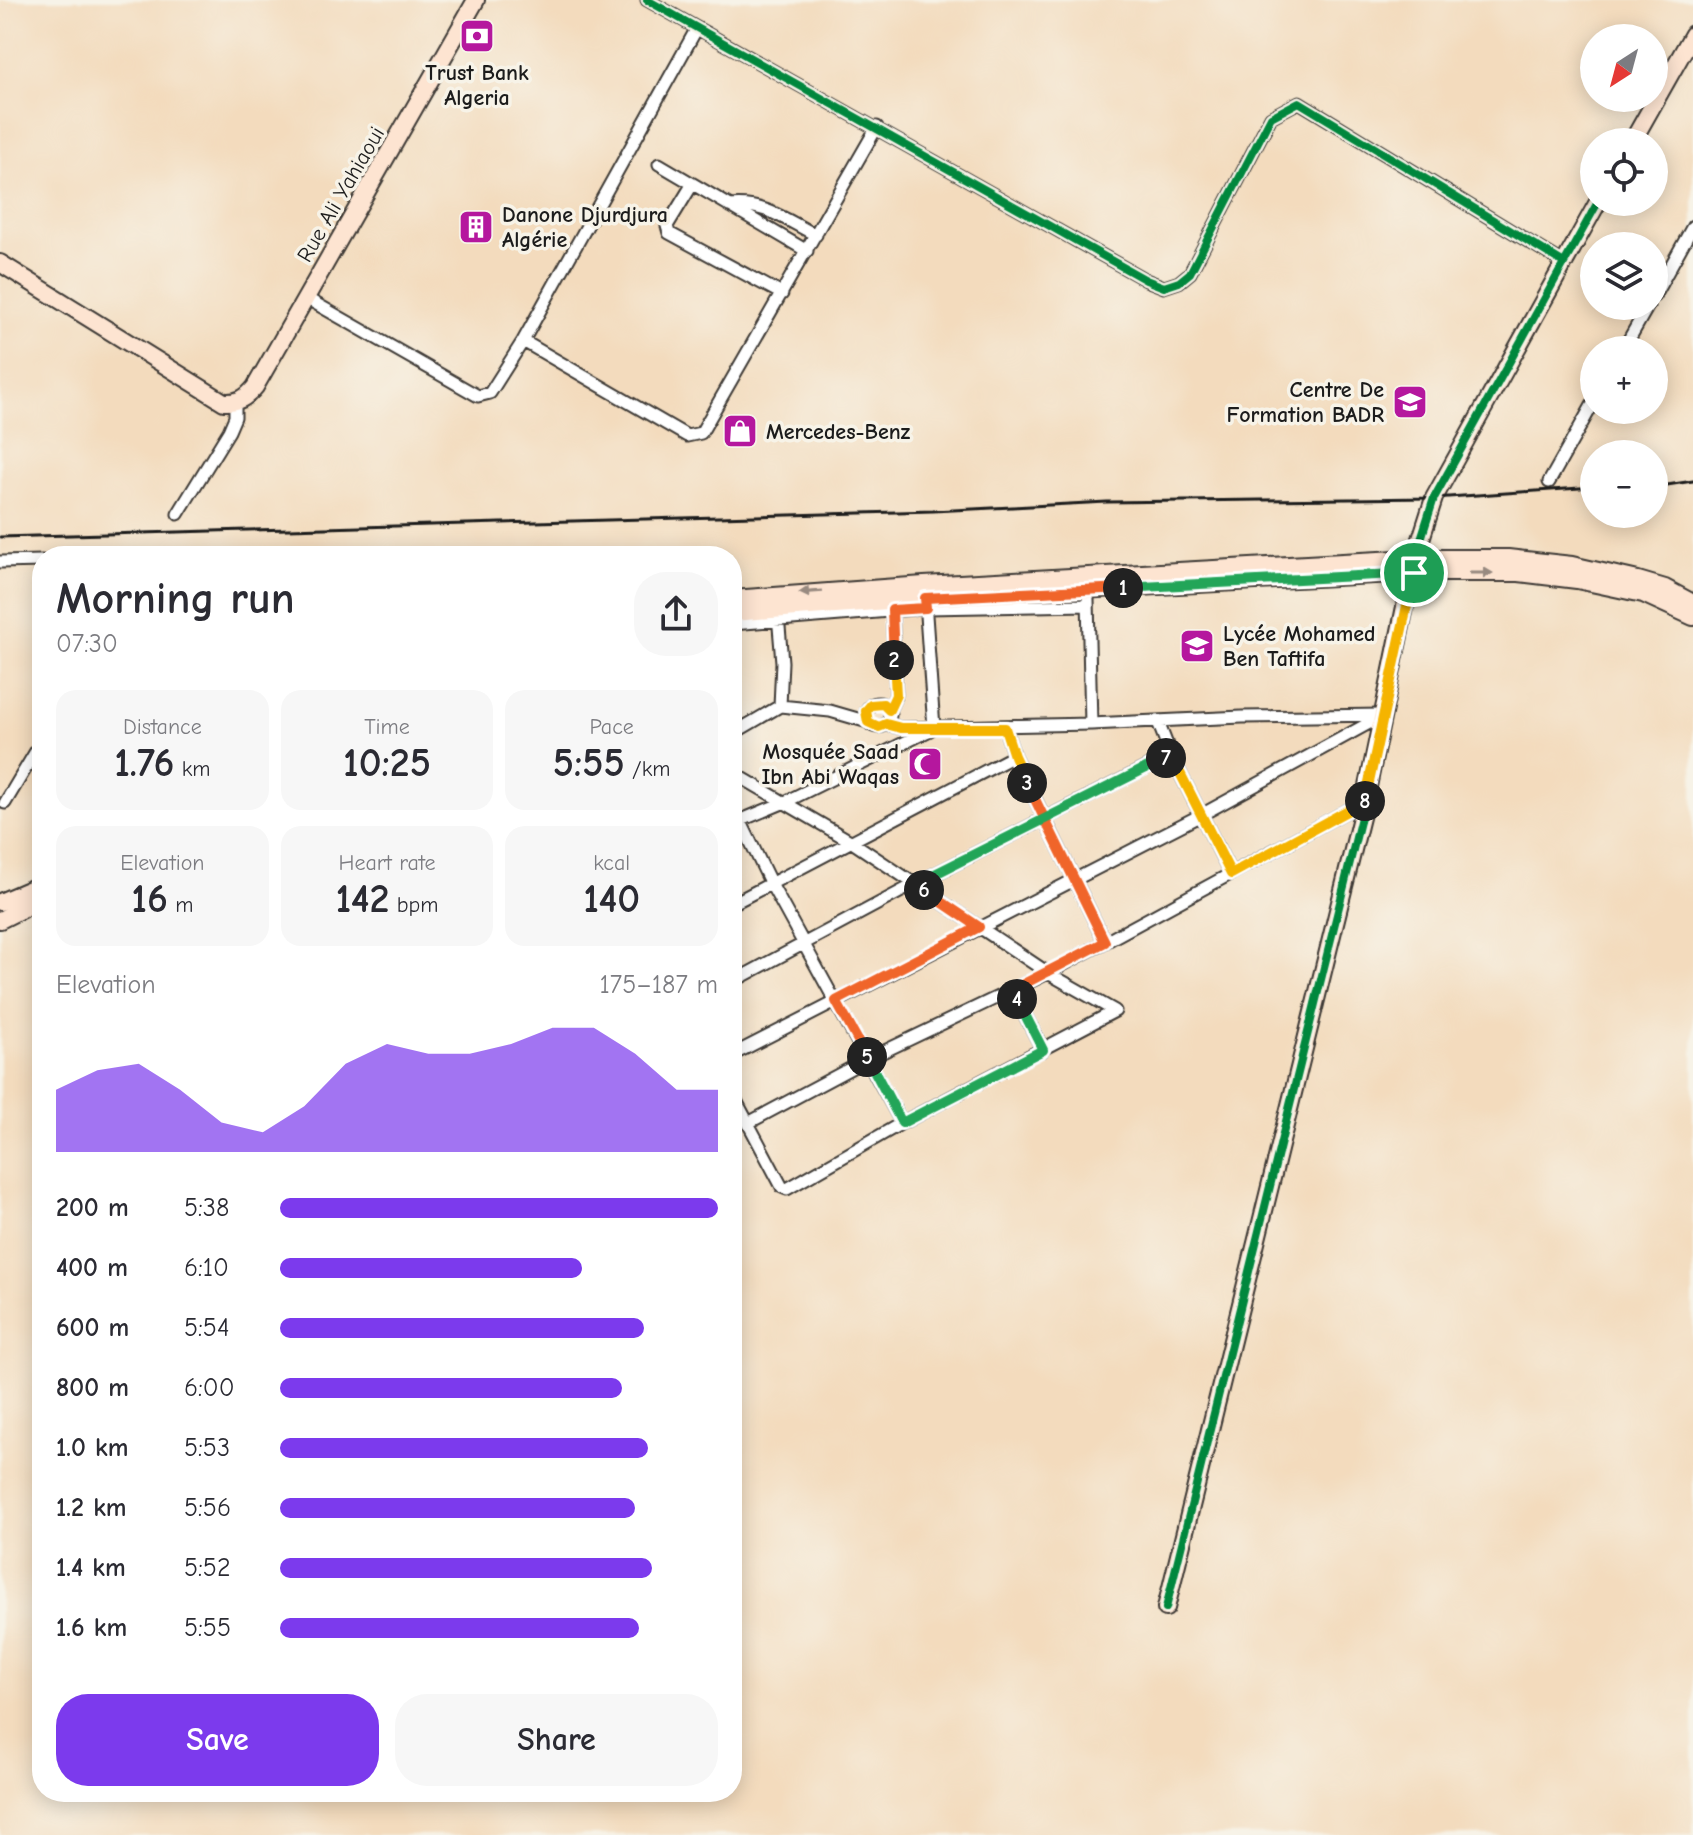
<!DOCTYPE html>
<meta charset="utf-8">
<style>
body{margin:0;font-family:"Comic Neue",sans-serif;background:#f7f7f7;color:#2b2b33;height:100vh;display:flex;flex-direction:column;font-size:30px;white-space:nowrap}
*{box-sizing:border-box;margin:0}
p{font-size:26px;color:#7c7c81}
.icon{flex:none;width:44px;height:44px;fill:none;stroke:currentColor;stroke-width:2;stroke-linecap:round;stroke-linejoin:round}
.map{position:relative;flex:1;overflow:hidden}
.details{position:absolute;left:32px;top:546px;width:710px;height:1256px;display:flex;flex-direction:column;background:#fff;border-radius:32px;box-shadow:0 4px 20px #0003}
.details>*{flex:none}
.needle{width:52px;rotate:216deg}
.fabs{position:absolute;left:1580px;top:24px;display:grid;gap:16px}
.fabs a{display:grid;place-items:center;width:88px;height:88px;border-radius:50%;background:#fff;box-shadow:0 4px 20px #0003;font-size:40px}
.pin{position:absolute;display:grid;place-items:center;width:68px;height:68px;color:#fff;margin:-34px;border:4px solid #fff;border-radius:50%;box-shadow:0 2px 8px #0007}
.km{position:absolute;width:40px;height:40px;margin:-20px;border-radius:50%;background:#222;color:#fff;font-size:22px;line-height:40px;text-align:center}
.round{display:grid;place-items:center;flex:none;width:84px;height:84px;border-radius:32px;background:#f7f7f7}
.summary{display:flex;align-items:center;justify-content:space-between;height:136px;padding:0 24px}
h1{font-size:44px;font-weight:700;line-height:60px}
.metrics{display:grid;grid-template-columns:repeat(3,1fr);gap:12px;height:136px;padding:8px 24px}
.metrics div{display:grid;align-content:center;border-radius:20px;background:#f7f7f7;text-align:center}
.metrics b{font-size:40px;font-weight:700}
.metrics small{font-size:22px;font-weight:400}
.metrics p{font-size:22px}
.chart{height:224px;padding:16px 24px}
.chart p{display:flex;justify-content:space-between}
.chart svg{width:100%;height:144px;margin-top:8px;fill:#7c3aed;opacity:.7}
.action{display:flex;gap:16px;margin-top:auto;padding:16px 24px}
.action a{flex:1;height:92px;border-radius:32px;background:#7c3aed;color:#fff;font-size:32px;font-weight:700;line-height:92px;text-align:center}
.action a+a{background:#f7f7f7;color:#2b2b33}
ul{padding:0 24px;list-style:none;font-size:26px}
li{display:grid;grid-template-columns:128px 96px 1fr;align-items:center;height:60px}
li i{height:20px;border-radius:10px;background:#7c3aed}
.map>svg:first-child{display:block}
</style>
<div class="map">
<svg width="1693" height="1835" viewBox="0 0 1693 1835">
<rect width="100%" height="100%" fill="#f7f3e8"/>
<filter id="ink" filterUnits="userSpaceOnUse"><feTurbulence type="fractalNoise" baseFrequency=".0125" numOctaves="2"/><feDisplacementMap in="SourceGraphic" scale="16" xChannelSelector="R" yChannelSelector="G"/><feConvolveMatrix kernelMatrix="1 2 1 2 8 2 1 2 1" color-interpolation-filters="sRGB"/></filter>
<filter id="wash" filterUnits="userSpaceOnUse"><feTurbulence type="fractalNoise" baseFrequency=".006" numOctaves="4" result="noise"/><feDisplacementMap in="SourceGraphic" scale="32" xChannelSelector="R" yChannelSelector="G"/><feGaussianBlur stdDeviation="1.8" result="paint"/><feColorMatrix in="noise" values="0 0 0 0 0 0 0 0 0 0 0 0 0 0 0 0 0 1.4 0 .05"/><feComposite in="paint" operator="in"/></filter>
<g filter="url(#wash)">
<rect width="100%" height="100%" fill="#f3dbbd"/>
</g>
<g filter="url(#ink)">
<g fill="none" stroke-linecap="round" stroke-linejoin="round">
<!-- street casing -->
<g stroke="#3c3934" stroke-width="15">
<path id="street" d="M647,0l499,280 18,7 15,-5 11,-9 81,-156 28,-15 265,161
M659,164l148,87
M692,185l-25,41 2,7 113,61
M729,206c35,-4 57,14 87,29
M1654,296l39,-70
M306,298l172,98 12,-3 33,-52 174,-313
M523,341l164,95 14,-3 176,-306
M1623,350l25,-44
M1549,482l45,-80
M178,514l51,-83 6,-14v-14
M0,562l42,-1
M925,601l9,127
M778,615l4,47 -2,44
M732,624l194,-16 162,-3
M866 715a12 12 0 1 1 24 0a12 12 0 1 1-24 0Z
M889,710l7,-15 -4,-85
M1158,722l13,33 60,119
M886,724l15,4 190,-4 -3,-125
M1091,724l151,-7 140,-2
M1005,728l9,28 91,186
M732,734l48,-28 50,5 38,11
M732,772l120,70 196,131 67,38 -213,112 -115,66 -5,-2 -50,-94
M5,803l37,-62
M740,820l31,64 131,239
M732,824l53,-22 145,-72
M732,904l282,-148
M732,982l183,-98 256,-129
M1012,990l31,60
M732,1055l469,-240 183,-100
M748,1123l120,-64 180,-86 317,-172"/>
</g>
<!-- secondary casing -->
<g stroke="#3c3934" stroke-width="20">
<path id="secondary" d="M1632,142l61,-108
M0,263l224,139c14,1 22,-4 31,-15l221,-387
M732,599l192,-14 491,-27h93l64,7 66,15 27,8 28,15
M732,613l193,-15 489,-25h105l58,7 66,14 50,23
M0,902l42,-18
M0,920l42,-21
M1166,1608l199,-807 50,-243 19,-60 164,-296"/>
</g>
<!-- street -->
<use href="#street" stroke="#fff" stroke-width="11"/>
<!-- secondary -->
<use href="#secondary" stroke="#fde4d1" stroke-width="16"/>
<!-- rail -->
<path stroke="#1c1c1c" stroke-width="3" d="M1654,487l39,-6
M0,537l933,-26 174,-9 327,-4 160,-11"/>
<!-- cycleway casing -->
<g stroke="#f7f3e8" stroke-width="13">
<path id="cycleway" d="M647,0l499,280 18,7 15,-5 11,-9 81,-156 28,-15 265,161
M1166,1608l199,-807 50,-243 19,-60 164,-296"/>
</g>
<!-- cycleway -->
<use href="#cycleway" stroke="#00873e" stroke-width="8"/>
</g>
<!-- one-way arrows -->
<defs><path id="oneway-solid" d="M-6-.8H1V-3.2L6.5 0L1 3.2V.8H-6Z" transform="scale(2)"/></defs>
<g fill="#988a80">
<use href="#oneway-solid" transform="translate(1481 573)"/>
<use href="#oneway-solid" transform="translate(811 592) rotate(176)"/>
</g>
</g>
<g fill="none" stroke-linecap="round" stroke-linejoin="round" filter="url(#ink)">
<!-- split-1 casing -->
<g stroke="#fff" stroke-width="16">
<path id="split-1" d="M1123,588l291,-15"/>
</g>
<!-- split-2 casing -->
<g stroke="#fff" stroke-width="16">
<path id="split-2" d="M894,660l-2,-50 34,-2 -1,-10 198,-10"/>
</g>
<!-- split-3 casing -->
<g stroke="#fff" stroke-width="16">
<path id="split-3" d="M894,660l2,35 -7,15 -6,-6 -12,1 -5,6 2,11 11,5 7,-3 15,4h104l9,28 13,27"/>
</g>
<!-- split-4 casing -->
<g stroke="#fff" stroke-width="16">
<path id="split-4" d="M1017,999l-5,-9 93,-48 -78,-159"/>
</g>
<!-- split-5 casing -->
<g stroke="#fff" stroke-width="16">
<path id="split-5" d="M867,1057l35,66 141,-73 -26,-51"/>
</g>
<!-- split-6 casing -->
<g stroke="#fff" stroke-width="16">
<path id="split-6" d="M867,1057l-31,-56 143,-74 -55,-37"/>
</g>
<!-- split-7 casing -->
<g stroke="#fff" stroke-width="16">
<path id="split-7" d="M924,890l-9,-6 251,-126"/>
</g>
<!-- split-8 casing -->
<g stroke="#fff" stroke-width="16">
<path id="split-8" d="M1166,758l5,-3 60,119 134,-73"/>
</g>
<!-- split-9 casing -->
<g stroke="#fff" stroke-width="16">
<path id="split-9" d="M1365,801l49,-228"/>
</g>
<!-- split-1 -->
<use href="#split-1" stroke="#22a559" stroke-width="10"/>
<!-- split-2 -->
<use href="#split-2" stroke="#f0652b" stroke-width="10"/>
<!-- split-3 -->
<use href="#split-3" stroke="#f5b400" stroke-width="10"/>
<!-- split-4 -->
<use href="#split-4" stroke="#f0652b" stroke-width="10"/>
<!-- split-5 -->
<use href="#split-5" stroke="#22a559" stroke-width="10"/>
<!-- split-6 -->
<use href="#split-6" stroke="#f0652b" stroke-width="10"/>
<!-- split-7 -->
<use href="#split-7" stroke="#22a559" stroke-width="10"/>
<!-- split-8 -->
<use href="#split-8" stroke="#f5b400" stroke-width="10"/>
<!-- split-9 -->
<use href="#split-9" stroke="#f5b400" stroke-width="10"/>
</g>
<!-- icons -->
<defs>
<g id="bank-square" transform="scale(1.8)"><rect x="-9" y="-9" width="18" height="18" rx="4" fill="#b5179e" stroke="#f7f3e8"/><path d="M-6-4H6V4H-6ZM0-2.3a2.3 2.3 0 1 0 0 4.6a2.3 2.3 0 1 0 0-4.6Z" fill="#fff"/></g>
<g id="building-square" transform="scale(1.8)"><rect x="-9" y="-9" width="18" height="18" rx="4" fill="#b5179e" stroke="#f7f3e8"/><path d="M-4-6H4V6H1V3H-1V6H-4ZM-2.5-4.3h1.7v1.8h-1.7ZM.8-4.3h1.7v1.8H.8ZM-2.5-1h1.7V.8h-1.7ZM.8-1h1.7V.8H.8Z" fill="#fff"/></g>
<g id="university-square" transform="scale(1.8)"><rect x="-9" y="-9" width="18" height="18" rx="4" fill="#b5179e" stroke="#f7f3e8"/><path d="M0-5L7-2L0 1L-7-2ZM-4 1L0 2.5L4 1V4Q0 6-4 4Z" fill="#fff"/></g>
<g id="shop-square" transform="scale(1.8)"><rect x="-9" y="-9" width="18" height="18" rx="4" fill="#b5179e" stroke="#f7f3e8"/><path d="M-5-2.5h2.3a2.7 3.5 0 0 1 5.4 0H5L5.5 6h-11ZM-1.5-2.5h3a1.5 2.3 0 0 0-3 0Z" fill="#fff"/></g>
<g id="school-square" transform="scale(1.8)"><rect x="-9" y="-9" width="18" height="18" rx="4" fill="#b5179e" stroke="#f7f3e8"/><path d="M0-5L7-2L0 1L-7-2ZM-4 1L0 2.5L4 1V4Q0 6-4 4Z" fill="#fff"/></g>
<g id="mosque-square" transform="scale(1.8)"><rect x="-9" y="-9" width="18" height="18" rx="4" fill="#b5179e" stroke="#f7f3e8"/><path d="M3.5-4.9A6 6 0 1 0 3.5 4.9A5 5 0 1 1 3.5-4.9Z" fill="#fff"/></g>
</defs>
<g fill-rule="evenodd">
<use href="#bank-square" x="477" y="36"/>
<use href="#building-square" x="476" y="227"/>
<use href="#university-square" x="1410" y="402"/>
<use href="#shop-square" x="740" y="431"/>
<use href="#school-square" x="1197" y="646"/>
<use href="#mosque-square" x="925" y="764"/>
</g>
<g text-anchor="middle" stroke-width="7" stroke-linejoin="round" paint-order="stroke">
<!-- poi labels -->
<g font-size="22" font-weight="bold" fill="#1c1c1c" stroke="#f7f3e8" text-anchor="start">
<text x="477" y="80" text-anchor="middle">Trust Bank<tspan x="477" dy="25">Algeria</tspan></text>
<text x="502" y="222">Danone Djurdjura<tspan x="502" dy="25">Algérie</tspan></text>
<text x="1384" y="397" text-anchor="end">Centre De<tspan x="1384" dy="25">Formation BADR</tspan></text>
<text x="766" y="439">Mercedes-Benz</text>
<text x="1223" y="641">Lycée Mohamed<tspan x="1223" dy="25">Ben Taftifa</tspan></text>
<text x="899" y="759" text-anchor="end">Mosquée Saad<tspan x="899" dy="25">Ibn Abi Waqas</tspan></text>
</g>
<!-- street labels -->
<g font-size="22" fill="#1c1c1c" stroke="#f7f3e8">
<text transform="translate(340 194) rotate(-60)" y="8">Rue Ali Yahiaoui</text>
</g>
</g>
</svg>
<div class="fabs">
<a><svg class="needle" viewBox="-14 -14 28 28"><path d="M0-13l5 13h-10z" fill="#e53935"/><path d="M0 13l5-13h-10z" fill="#7c7c81"/></svg></a>
<a><svg class="icon" aria-label="locate" viewBox="0 0 24 24"><circle cx="12" cy="12" r="6"/><path d="M12 2v4M12 18v4M2 12h4M18 12h4"/></svg></a>
<a><svg class="icon" aria-label="layers" viewBox="0 0 24 24"><path d="M12 4l9 5-9 5-9-5zM3 14l9 5 9-5"/></svg></a>
<a>+</a>
<a>−</a>
</div>
<div class="pin" style="left:1414px;top:573px;background:#1e9e55"><svg class="icon" aria-label="arrive" viewBox="0 0 24 24"><path d="M6 21V4h12l-3 4 3 4H6"/></svg></div>
<b class="km" style="left:1123px;top:588px">1</b>
<b class="km" style="left:894px;top:660px">2</b>
<b class="km" style="left:1027px;top:783px">3</b>
<b class="km" style="left:1017px;top:999px">4</b>
<b class="km" style="left:867px;top:1057px">5</b>
<b class="km" style="left:924px;top:890px">6</b>
<b class="km" style="left:1166px;top:758px">7</b>
<b class="km" style="left:1365px;top:801px">8</b>
<section class="details">
<div class="summary"><div><h1>Morning run</h1><p>07:30</p></div><a class="round"><svg class="icon" aria-label="share" viewBox="0 0 24 24"><path d="M12 15V3M7 8l5-5 5 5M5 13v7h14v-7"/></svg></a></div>
<div class="metrics">
<div><p>Distance</p><b>1.76<small> km</small></b></div>
<div><p>Time</p><b>10:25</b></div>
<div><p>Pace</p><b>5:55<small> /km</small></b></div>
</div>
<div class="metrics">
<div><p>Elevation</p><b>16<small> m</small></b></div>
<div><p>Heart rate</p><b>142<small> bpm</small></b></div>
<div><p>kcal</p><b>140</b></div>
</div>
<div class="chart"><p><span>Elevation</span>175–187 m</p>
<svg viewBox="0 0 160 44" preserveAspectRatio="none"><path d="M0 44V25L10 19L20 17L30 25L40 35L50 38L60 30L70 17L80 11L90 14L100 14L110 11L120 6L130 6L140 14L150 25L160 25V44z"/></svg>
</div>
<ul>
<li><b>200 m</b>5:38<i style="width:100%"></i></li>
<li><b>400 m</b>6:10<i style="width:69%"></i></li>
<li><b>600 m</b>5:54<i style="width:83%"></i></li>
<li><b>800 m</b>6:00<i style="width:78%"></i></li>
<li><b>1.0 km</b>5:53<i style="width:84%"></i></li>
<li><b>1.2 km</b>5:56<i style="width:81%"></i></li>
<li><b>1.4 km</b>5:52<i style="width:85%"></i></li>
<li><b>1.6 km</b>5:55<i style="width:82%"></i></li>
</ul>
<div class="action"><a>Save</a><a>Share</a></div>
</section>
</div>
